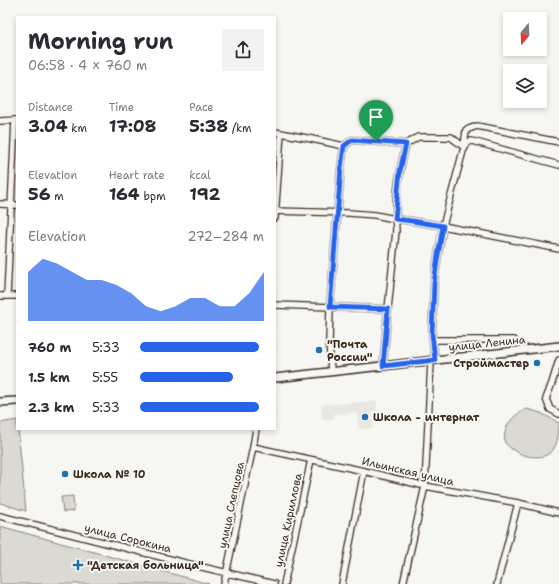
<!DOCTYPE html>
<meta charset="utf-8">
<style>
body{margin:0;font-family:"Shantell Sans",sans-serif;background:#f2f2f3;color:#2b2b33;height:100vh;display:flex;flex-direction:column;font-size:15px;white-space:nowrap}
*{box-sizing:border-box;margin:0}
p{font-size:13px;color:#7c7c81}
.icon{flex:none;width:22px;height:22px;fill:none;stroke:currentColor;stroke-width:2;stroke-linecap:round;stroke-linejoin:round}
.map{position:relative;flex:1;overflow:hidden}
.sheet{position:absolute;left:16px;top:16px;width:260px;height:414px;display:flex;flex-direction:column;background:#fff;border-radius:0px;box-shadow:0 2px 6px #0003}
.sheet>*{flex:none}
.needle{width:26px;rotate:198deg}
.buttons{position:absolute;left:503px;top:12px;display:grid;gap:8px}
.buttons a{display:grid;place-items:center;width:44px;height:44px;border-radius:0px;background:#fff;box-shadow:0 2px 6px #0003;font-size:20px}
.pin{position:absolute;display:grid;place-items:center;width:34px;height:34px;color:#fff;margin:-41px -17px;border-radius:50% 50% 50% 0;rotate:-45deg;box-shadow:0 0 4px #0007}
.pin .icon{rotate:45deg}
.round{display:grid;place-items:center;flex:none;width:42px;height:42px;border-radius:0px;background:#f2f2f3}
.overview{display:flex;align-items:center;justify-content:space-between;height:68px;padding:0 12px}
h1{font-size:22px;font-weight:700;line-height:30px}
.metrics{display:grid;grid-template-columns:repeat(3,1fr);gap:6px;height:68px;padding:4px 12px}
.metrics div{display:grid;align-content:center}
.metrics b{font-size:17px;font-weight:700}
.metrics small{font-size:11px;font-weight:400}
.metrics p{font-size:11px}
.chart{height:112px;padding:8px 12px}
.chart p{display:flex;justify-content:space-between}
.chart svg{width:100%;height:72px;margin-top:4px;fill:#2563eb;opacity:.7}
ul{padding:0 12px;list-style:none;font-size:13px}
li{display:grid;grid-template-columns:64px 48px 1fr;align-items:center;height:30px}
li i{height:10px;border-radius:5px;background:#2563eb}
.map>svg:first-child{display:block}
</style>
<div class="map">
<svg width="559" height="584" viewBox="0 0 559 584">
<rect width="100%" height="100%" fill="#f6f6f2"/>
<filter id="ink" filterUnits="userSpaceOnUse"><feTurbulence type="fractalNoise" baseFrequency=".025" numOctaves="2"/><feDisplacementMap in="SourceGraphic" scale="8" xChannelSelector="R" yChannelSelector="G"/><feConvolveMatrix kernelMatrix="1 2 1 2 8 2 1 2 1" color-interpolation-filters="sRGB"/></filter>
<g filter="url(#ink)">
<!-- built -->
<path fill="#e8e7e2" d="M377,401v9l-5,1 1,17 -14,1 -2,-16 -23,1v5l-12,1 -1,-15z"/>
<!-- green -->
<path fill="#dad9d3" stroke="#8a8278" d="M527,409l14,4 18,10c0,9 -1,19 -6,27 -8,11 -29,7 -38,1 -4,-2 -7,-5 -10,-8 -3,-17 8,-28 22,-34z
M17,420v9h1l8,82 -26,-8v-80z
M73,496l1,15 -11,1 -2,-15z
M0,526l25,7 184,51h-209z"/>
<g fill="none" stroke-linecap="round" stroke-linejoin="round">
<!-- minor casing -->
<g stroke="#3b2a1e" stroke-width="8">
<path id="minor" d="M0,121l17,-1
M275,132l32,6 37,8 8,-6 54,4 12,-7h33l13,10 2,-17 11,-4 82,16
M0,204l17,1
M275,211l74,2 26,2 20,4 17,2 31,5 116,23
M275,218l6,-85
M0,296h17
M7,296l8,-176
M275,305l113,4
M433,340h81
M435,360l-3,-26 2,-51 4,-28 6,-33 19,-71 5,-9 4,-1 87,24
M559,360l-7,23 -6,16 4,10 9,5
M383,366l5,-57 8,-78c-2,-29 3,-59 10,-87
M331,371l-2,-29 1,-35 11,-139 3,-22
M253,447l111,24 61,15 93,17 41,10
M0,516l185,47 89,21
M224,584l29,-137 3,-18
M284,584l27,-124
M342,584l22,-113
M403,584l22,-98 6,-125
M497,584l21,-81"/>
</g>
<!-- major casing -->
<g stroke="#3b2a1e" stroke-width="10">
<path id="major" d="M275,378l241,-27 43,-5
M0,402l17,-1"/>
</g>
<!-- minor -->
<use href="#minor" stroke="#f6f6f2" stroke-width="5.5"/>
<!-- major -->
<use href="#major" stroke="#f6f6f2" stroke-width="7"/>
</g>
</g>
<g fill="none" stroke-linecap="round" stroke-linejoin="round" filter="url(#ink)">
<!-- route casing -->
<g stroke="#fff" stroke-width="8">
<path id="route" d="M352,140l54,4 -6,27 -5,48 17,2 31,5 -5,29 -4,28 -2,51 3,26 -52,6 5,-57 -58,-2 11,-139 3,-22z"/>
</g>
<!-- route -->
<use href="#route" stroke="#2563eb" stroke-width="5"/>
</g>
<!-- markers -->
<g fill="#1f6fb2" stroke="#f6f6f2" stroke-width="1.5">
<circle cx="319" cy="350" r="4"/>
<circle cx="537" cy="363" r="4"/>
<circle cx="365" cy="417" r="4"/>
<circle cx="65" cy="474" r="4"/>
<path d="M76 559h4v4h4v4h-4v4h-4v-4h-4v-4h4z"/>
</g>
<g text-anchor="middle" stroke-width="4" stroke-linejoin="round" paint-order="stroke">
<!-- street labels -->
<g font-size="11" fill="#3b2a1e" stroke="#f6f6f2">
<text transform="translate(487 343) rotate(-6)" y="4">улица Ленина</text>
<text transform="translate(408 471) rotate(13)" y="4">Ильинская улица</text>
<text transform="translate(231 505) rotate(-78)" y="4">улица Слепцова</text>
<text transform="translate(288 520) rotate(-78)" y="4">улица Кириллова</text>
<text transform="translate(128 538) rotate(14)" y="4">улица Сорокина</text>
</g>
<!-- poi labels -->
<g font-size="11" font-weight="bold" fill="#3b2a1e" stroke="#f6f6f2" text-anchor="start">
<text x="327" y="348">"Почта<tspan x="327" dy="13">России"</tspan></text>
<text x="529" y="367" text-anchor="end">Строймастер</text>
<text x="373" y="421">Школа - интернат</text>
<text x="73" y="478">Школа № 10</text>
<text x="87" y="569">"Детская больница"</text>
</g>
</g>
</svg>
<div class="buttons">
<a><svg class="needle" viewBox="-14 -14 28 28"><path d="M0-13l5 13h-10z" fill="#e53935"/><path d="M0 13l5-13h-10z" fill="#7c7c81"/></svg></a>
<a><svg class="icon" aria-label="layers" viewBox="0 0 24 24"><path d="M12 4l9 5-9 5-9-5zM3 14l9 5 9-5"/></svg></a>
</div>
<div class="pin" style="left:376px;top:141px;background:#1e9e55"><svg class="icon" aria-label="arrive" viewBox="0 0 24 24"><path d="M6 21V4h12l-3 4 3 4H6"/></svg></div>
<section class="sheet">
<div class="overview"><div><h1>Morning run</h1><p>06:58 · 4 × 760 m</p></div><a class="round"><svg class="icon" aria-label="share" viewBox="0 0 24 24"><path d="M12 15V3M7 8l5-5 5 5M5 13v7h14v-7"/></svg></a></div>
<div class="metrics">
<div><p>Distance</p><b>3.04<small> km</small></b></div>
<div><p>Time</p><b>17:08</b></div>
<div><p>Pace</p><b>5:38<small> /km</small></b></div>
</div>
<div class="metrics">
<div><p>Elevation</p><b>56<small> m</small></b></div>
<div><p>Heart rate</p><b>164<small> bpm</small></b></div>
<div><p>kcal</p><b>192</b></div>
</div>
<div class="chart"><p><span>Elevation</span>272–284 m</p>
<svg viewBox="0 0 160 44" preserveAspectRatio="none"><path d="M0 44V14L10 6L20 9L30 14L40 19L50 19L60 22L70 27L80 35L90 38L100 35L110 30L120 30L130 35L140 35L150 27L160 14V44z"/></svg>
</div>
<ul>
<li><b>760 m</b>5:33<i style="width:96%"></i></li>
<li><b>1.5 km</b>5:55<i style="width:75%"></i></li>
<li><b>2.3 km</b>5:33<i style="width:96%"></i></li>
</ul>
</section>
</div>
